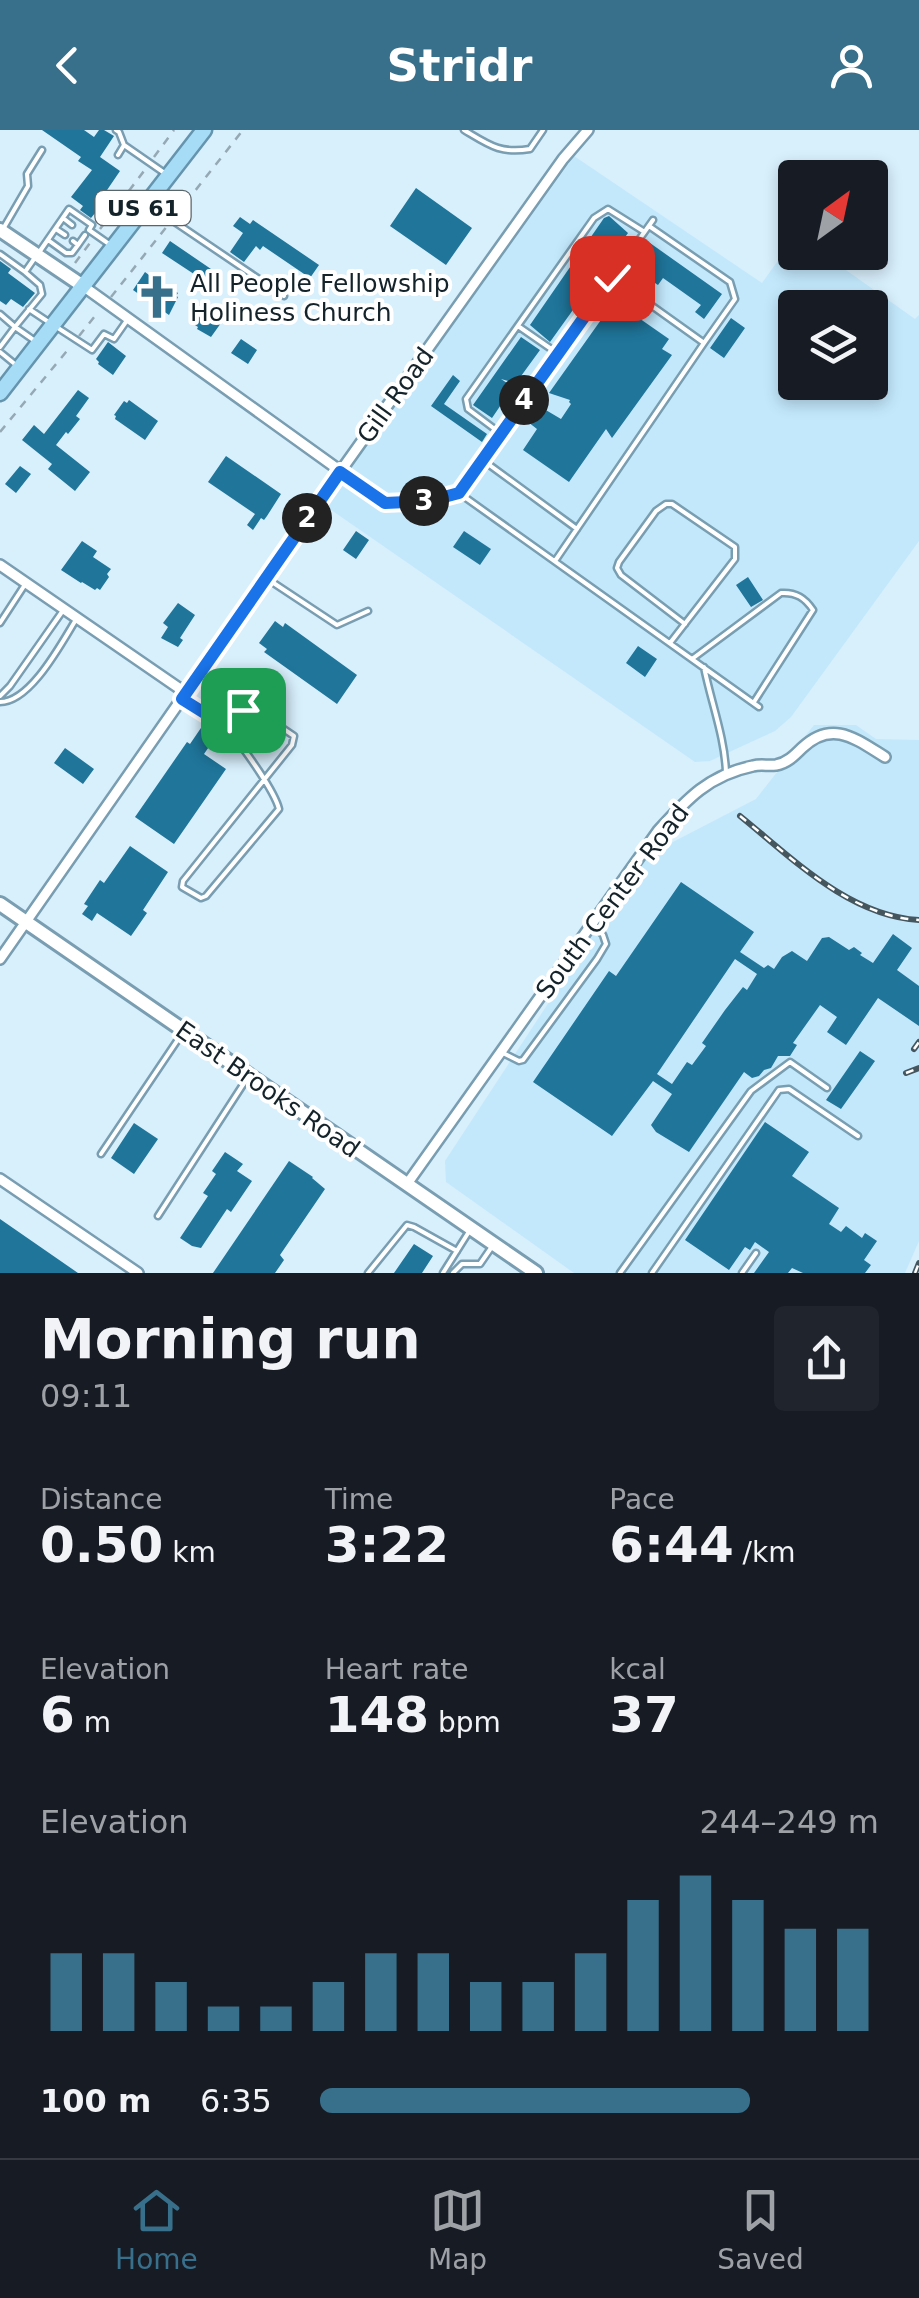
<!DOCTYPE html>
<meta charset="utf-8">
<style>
body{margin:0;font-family:"DejaVu Sans",sans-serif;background:#20242c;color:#f1f3f6;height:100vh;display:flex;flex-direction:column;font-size:38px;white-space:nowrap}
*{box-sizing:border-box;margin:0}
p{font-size:32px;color:#9ea1a6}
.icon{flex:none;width:55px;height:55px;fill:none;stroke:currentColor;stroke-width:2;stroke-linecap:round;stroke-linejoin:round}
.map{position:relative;height:1143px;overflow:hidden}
.drawer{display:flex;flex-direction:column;background:#171b24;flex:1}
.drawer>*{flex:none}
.needle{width:65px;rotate:33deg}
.fabs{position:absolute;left:778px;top:30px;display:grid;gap:20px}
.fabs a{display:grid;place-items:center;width:110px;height:110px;border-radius:10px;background:#171b24;box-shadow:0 5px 15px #0003;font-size:50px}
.pin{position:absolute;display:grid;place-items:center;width:85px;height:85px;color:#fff;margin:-42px;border-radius:20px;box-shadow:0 5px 15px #0006}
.km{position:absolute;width:50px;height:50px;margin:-25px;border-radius:50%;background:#222;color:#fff;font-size:28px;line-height:50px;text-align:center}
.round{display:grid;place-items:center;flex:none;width:105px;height:105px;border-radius:10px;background:#20242c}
.headline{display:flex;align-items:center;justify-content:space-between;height:170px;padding:0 40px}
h1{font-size:55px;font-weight:600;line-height:75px}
.metrics{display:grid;grid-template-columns:repeat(3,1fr);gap:15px;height:170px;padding:10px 40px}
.metrics div{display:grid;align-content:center}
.metrics b{font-size:50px;font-weight:600}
.metrics small{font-size:28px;font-weight:400}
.metrics p{font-size:28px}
.chart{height:280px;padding:20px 40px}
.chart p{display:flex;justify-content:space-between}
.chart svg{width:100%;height:180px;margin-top:10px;stroke:#386f8a;stroke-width:6}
ul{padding:0 40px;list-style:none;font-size:32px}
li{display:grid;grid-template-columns:160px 120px 1fr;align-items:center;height:75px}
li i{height:25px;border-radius:12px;background:#386f8a}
header{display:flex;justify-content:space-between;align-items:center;height:130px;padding:0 40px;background:#386f8a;color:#fff;font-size:45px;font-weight:600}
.dock{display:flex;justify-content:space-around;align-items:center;height:140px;border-top:2px solid #363941;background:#171b24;font-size:28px;color:#9ea1a6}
.dock a{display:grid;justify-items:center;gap:5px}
.dock .current{color:#386f8a}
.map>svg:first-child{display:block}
</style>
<header><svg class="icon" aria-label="back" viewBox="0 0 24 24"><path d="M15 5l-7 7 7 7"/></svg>Stridr<svg class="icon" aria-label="person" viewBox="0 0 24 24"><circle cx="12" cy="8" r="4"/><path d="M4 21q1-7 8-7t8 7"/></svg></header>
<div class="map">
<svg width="919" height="1143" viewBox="0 0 919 1143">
<rect width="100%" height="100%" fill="#d8effc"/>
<!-- built -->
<path fill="#c3e8fc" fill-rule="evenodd" d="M574,26l188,127 33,-46v15l27,1 93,66 4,-4v226l-128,176 -16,14 -65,30 -15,1 -371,-257zM795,178h75v74h-75z
M814,595h42l20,14 43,1v501l-14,32h-331l-128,-91 -1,-21 199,-304 112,-58z"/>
<!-- building -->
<path fill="#1f759a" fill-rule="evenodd" d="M42,0h42l10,7 5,-7h5l10,6 -14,21 20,14 -15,22 4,3 -18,22 -11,-8 3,-4 -12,-9 21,-27 -14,-9 3,-4z
M416,58l56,40 -26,37 -56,-39z
M609,86l19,17 -78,109 -20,-17 74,-107z
M240,87l10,7 3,-4 66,45 -9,13 -47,-32 -3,4 -4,-4 -12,16 -14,-10 13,-19 -10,-7z
M170,111l41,28 -8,11 -41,-27z
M650,113l72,51 -18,25 -9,-7 6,-7 -38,-27 -5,7 -9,-6 5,-8 -16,-11z
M0,131l11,8 -3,4 27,20 -12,14 -12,-8 -5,6 -6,-4z
M145,142l21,16 1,-2 11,7 -2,3 2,1 -9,18 -36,-25z
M623,177l46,32 -7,10 10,6 -60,83 -6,-9 -37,53 -46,-32 14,-21 -9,-7 11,-16 22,13 10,-15 -2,-2 1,-2 -21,-7 59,-83 9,6z
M194,184l7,4 2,-3 3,2 2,-2 13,8 -10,14 -14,-8 1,-2 -9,-6z
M731,188l14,10 -21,30 -14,-10z
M521,207l19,13 -24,33 -15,-4 12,8 -21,31 -19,-13z
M241,209l16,11 -9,14 -17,-11z
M108,212l18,14 -13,19 -15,-11 1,-2 -3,-3z
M453,245l7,6 -16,23 43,30 -5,8 -51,-36z
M78,260l11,8 -13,18 4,3 -12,15 -2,-2 -10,13 34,27 -15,19 -27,-22 4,-5 -30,-24 12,-15 10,9z
M129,270l29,21 -13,19 -30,-21 1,-3 -2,-1 10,-14 3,2z
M226,326l55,38 -14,22 -3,4 -3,-2 -8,12 -6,-5 8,-11 -47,-32z
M20,336l11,8 -15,19 -11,-9z
M356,401l13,9 -13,19 -13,-9z
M464,401l27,18 -11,16 -27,-18z
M82,411l15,10 -4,6 18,12 -4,5 2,3 -9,13 -3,-2 -2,2 -13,-8 -1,1 -20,-13z
M748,447l15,23 -12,7 -15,-22z
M178,473l17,12 -15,23 3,2 -5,7 -17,-9 7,-11 -5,-4z
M275,491l8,6 2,-4 72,52 -20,29 -73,-52 3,-3 -8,-6z
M638,516l19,13 -12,18 -19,-14z
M203,595l14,10 -13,19 22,15 -52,75 -39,-27 52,-75 3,2z
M65,618l29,21 -11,15 -29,-21z
M130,716l38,26 -25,38 4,3 -16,23 -34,-23 -5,8 -10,-7 6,-8 -4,-2 16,-24 4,3z
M681,752l73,50 -14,20 24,16 4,-3 6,4 8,-12 10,-6 15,10 15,-23 7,-1 20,13 5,-3 8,6 -2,2 13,8 20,-29 19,14 -15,22 22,16v40l-41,-28 -32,47 -19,-13 10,-15 -17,-12 -27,38 4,2 -7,11h-12l-7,12 -7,2 -5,6 -7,2 -8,-6 -55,80 -33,-20 -5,-7 21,-31 -19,-13 -41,55 -79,-54 76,-111 7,5zM735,829l22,15 -10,16 -4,-3 -18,23 -23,33 4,3 -14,19 -5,-3 -15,22 -15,-10z
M860,921l15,10 -34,48 -15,-9z
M765,992l44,30 -17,24 47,32 -10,16 12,8 5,-6 16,12 3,-5 12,8 -13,19 7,5 -6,8h-62l-11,-5 -4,5h-34l15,-21 -14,-10 -5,8 -5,-3 -16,23 -44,-30z
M134,993l24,16 -24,35 -23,-16z
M225,1022l18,12 -6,7 15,10 -21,31 -4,-3 -26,39 -9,-2 -12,-8 28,-42 -5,-3 13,-19 -4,-3z
M289,1031l24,16 -1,1 13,11 -45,66 4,5 -9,13h-62z
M0,1089l78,54h-78z
M414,1114l19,12 -11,17h-28z"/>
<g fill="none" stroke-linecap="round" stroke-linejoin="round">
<!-- service casing -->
<g stroke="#799db1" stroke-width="9">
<path id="service" d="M116,0l3,2 5,13 39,27
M464,0c25,15 36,24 66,19l13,-19
M118,25l6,-10
M151,76l133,90
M63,88l9,7
M653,90l-194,273 300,214
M649,96l81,56 5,17 -31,44
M3,99l25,-43 -1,-12 15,-24
M56,99l9,6
M48,110l18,13h6l6,-8
M73,111l5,4 7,-10
M40,121l29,-42 23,16 -3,5 20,14
M0,124l25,18
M34,129l-9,13 15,13 2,9 -27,33 20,14
M29,179l21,14
M0,184l15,13 -15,20
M518,196l39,27
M58,198l34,22 12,-16 10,5 14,-20
M0,222l16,13
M500,303l-32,-24 -2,-10 128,-181 14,-9 35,22
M484,331l93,68
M555,431l149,-218 -91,-65
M266,448l71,47 31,-14
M0,493l26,-40
M670,513l65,-84v-12l-63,-43h-6l-10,7 -37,51 -2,6 4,7 64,49
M692,529l89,-66c15,-1 24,5 32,17l-59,92
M704,537c7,35 21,71 22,106
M0,566l10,-10 54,-77
M182,569l47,30 14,-19 8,-3 43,29 -2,9 -109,136 -1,6 19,11 5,-2 73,-87c-5,-20 -36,-61 -50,-80
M0,572c31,0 62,-60 77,-84
M503,923l16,8 4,-1 74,-101 9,-15 -3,-9 -10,-12
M101,1024l80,-119
M158,1086l88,-136
M368,1143l39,-48 7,2 43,24
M443,1143l27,-43
M453,1143l9,-9h18l11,-16
M620,1143l131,-182 39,-29 37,26
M652,1143l127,-183 10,-1 69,47
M742,1143l14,-20"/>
</g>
<!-- minor casing -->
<g stroke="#799db1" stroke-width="14">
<path id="minor" d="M83,156l302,217 44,-2 30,-8
M0,435l186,128
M0,829l340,-487 223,-313 25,-29
M0,1049l138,94
M407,1054l251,-353c29,-32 51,-56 95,-65 7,-2 15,0 23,-1 11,-2 18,-9 26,-17 30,-29 54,-9 83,9"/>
</g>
<!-- secondary casing -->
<g stroke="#799db1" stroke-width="18">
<path id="secondary" d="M0,100l83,56
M0,774l536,369"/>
</g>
<!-- trunk casing -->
<g stroke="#6595ae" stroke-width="19">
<path id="trunk" d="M0,263l204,-263"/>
</g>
<!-- path -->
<path stroke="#95a9b4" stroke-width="2.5" stroke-dasharray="8 8" stroke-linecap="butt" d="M154,27l20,-27
M176,85l67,-85
M100,99l47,-62
M75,133l18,-24
M111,167l57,-72
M79,206l20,-25
M0,302l71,-86"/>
<!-- service -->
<use href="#service" stroke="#fff" stroke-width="4"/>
<!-- minor -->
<use href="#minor" stroke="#fff" stroke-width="9"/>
<!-- secondary -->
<use href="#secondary" stroke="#fff" stroke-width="12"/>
<!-- trunk -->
<use href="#trunk" stroke="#a7dcf7" stroke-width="14"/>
<!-- rail casing -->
<g stroke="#45565f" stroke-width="6">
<path id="rail" d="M740,686c52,42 109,100 179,104
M914,919l5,-7
M906,943l13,-5
M915,1143l4,-10"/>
</g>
<!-- rail -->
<use href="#rail" stroke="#fff" stroke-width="2.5" stroke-dasharray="8" stroke-linecap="butt"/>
</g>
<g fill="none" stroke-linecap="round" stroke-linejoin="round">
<!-- route casing -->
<g stroke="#fff" stroke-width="20">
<path id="route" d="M243,580l-13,19 -48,-30 158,-227 45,31 44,-2 30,-8 153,-215"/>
</g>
<!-- route -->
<use href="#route" stroke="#1a73e8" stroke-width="12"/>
</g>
<!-- icons -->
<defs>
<g id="church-bare" transform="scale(3.45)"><path d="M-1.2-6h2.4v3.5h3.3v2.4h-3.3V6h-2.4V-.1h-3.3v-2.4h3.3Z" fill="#386f8a" stroke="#fff" stroke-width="2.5" paint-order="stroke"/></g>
</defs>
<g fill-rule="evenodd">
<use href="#church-bare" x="157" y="167"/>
</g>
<g text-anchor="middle" stroke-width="8" stroke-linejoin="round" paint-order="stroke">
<!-- shield labels -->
<rect fill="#fff" stroke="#5a656a" stroke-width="2.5" x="95.5" y="61" width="95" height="34" rx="8"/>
<g font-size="22" font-weight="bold" fill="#14232a">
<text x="143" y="86">US 61</text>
</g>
<!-- poi labels -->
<g font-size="25" fill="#14232a" stroke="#fff" text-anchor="start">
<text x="190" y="162">All People Fellowship<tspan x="190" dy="29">Holiness Church</tspan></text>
</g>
<!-- street labels -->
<g font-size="25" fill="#14232a" stroke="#fff">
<text transform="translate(395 265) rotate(-54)" y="9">Gill Road</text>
<text transform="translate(612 771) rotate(-53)" y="9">South Center Road</text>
<text transform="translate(268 959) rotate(35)" y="9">East Brooks Road</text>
</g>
</g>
</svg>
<div class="fabs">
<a><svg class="needle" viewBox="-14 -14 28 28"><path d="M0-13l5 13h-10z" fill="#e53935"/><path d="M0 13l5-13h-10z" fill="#9ea1a6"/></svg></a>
<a><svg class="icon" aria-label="layers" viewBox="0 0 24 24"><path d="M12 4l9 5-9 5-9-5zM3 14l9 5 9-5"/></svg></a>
</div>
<div class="pin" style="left:243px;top:580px;background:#1e9e55"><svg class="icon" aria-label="arrive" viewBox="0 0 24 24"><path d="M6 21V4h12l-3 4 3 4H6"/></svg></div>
<div class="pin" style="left:612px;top:148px;background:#d93025"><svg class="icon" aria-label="check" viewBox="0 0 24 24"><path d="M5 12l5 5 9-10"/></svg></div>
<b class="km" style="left:307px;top:388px">2</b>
<b class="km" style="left:424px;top:371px">3</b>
<b class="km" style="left:524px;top:270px">4</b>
</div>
<section class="drawer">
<div class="headline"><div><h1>Morning run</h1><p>09:11</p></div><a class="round"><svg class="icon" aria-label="share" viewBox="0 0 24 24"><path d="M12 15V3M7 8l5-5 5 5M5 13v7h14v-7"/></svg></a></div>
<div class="metrics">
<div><p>Distance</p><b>0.50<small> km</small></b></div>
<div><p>Time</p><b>3:22</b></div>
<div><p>Pace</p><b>6:44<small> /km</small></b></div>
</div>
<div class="metrics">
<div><p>Elevation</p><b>6<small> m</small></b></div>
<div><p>Heart rate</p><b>148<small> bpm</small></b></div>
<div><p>kcal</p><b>37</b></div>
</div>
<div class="chart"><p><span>Elevation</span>244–249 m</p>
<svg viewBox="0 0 160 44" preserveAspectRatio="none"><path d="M5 44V25M15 44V25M25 44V32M35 44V38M45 44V38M55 44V32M65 44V25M75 44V25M85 44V32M95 44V32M105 44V25M115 44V12M125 44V6M135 44V12M145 44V19M155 44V19"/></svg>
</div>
<ul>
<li><b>100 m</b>6:35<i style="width:77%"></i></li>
</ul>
</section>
<nav class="dock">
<a class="current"><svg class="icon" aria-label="home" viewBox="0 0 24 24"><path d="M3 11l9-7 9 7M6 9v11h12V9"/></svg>Home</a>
<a><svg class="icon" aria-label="map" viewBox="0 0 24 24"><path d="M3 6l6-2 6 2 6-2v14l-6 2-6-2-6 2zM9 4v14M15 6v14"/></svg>Map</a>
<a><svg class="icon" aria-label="saved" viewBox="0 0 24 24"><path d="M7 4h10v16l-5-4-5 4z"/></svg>Saved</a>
</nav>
